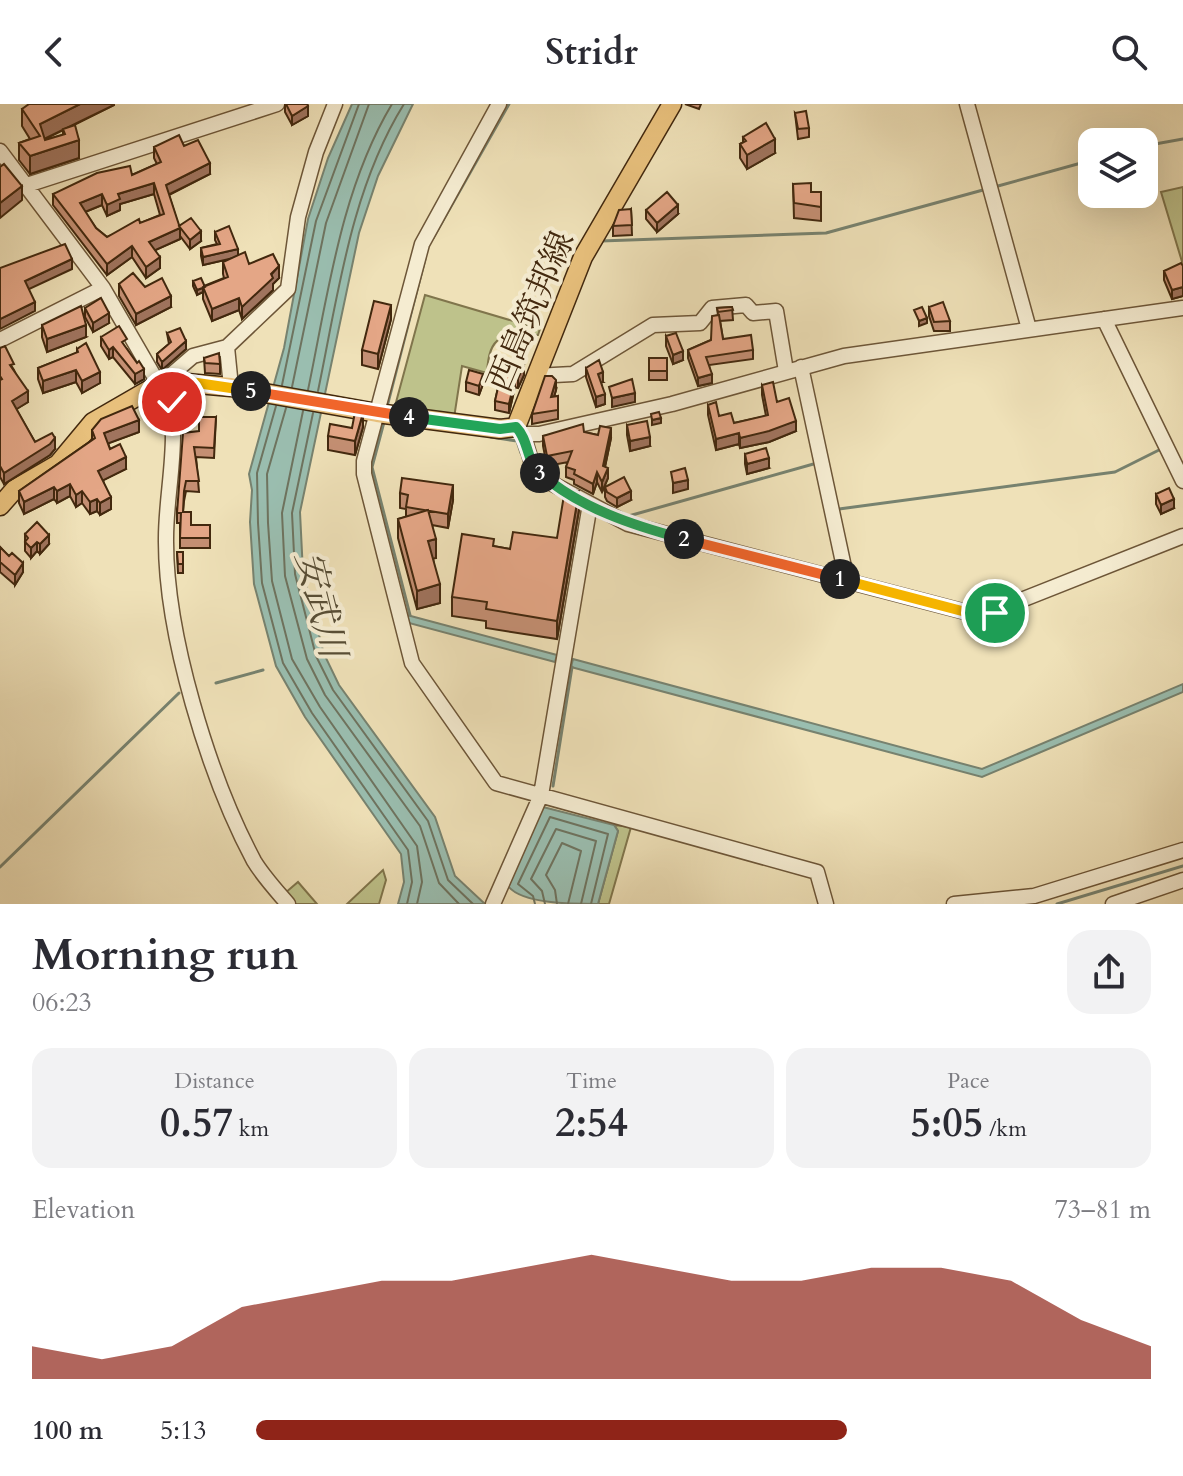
<!DOCTYPE html>
<meta charset="utf-8">
<style>
body{margin:0;font-family:Cardo,"Noto Serif JP",serif;background:#f2f2f3;color:#2b2b33;height:100vh;display:flex;flex-direction:column;font-size:30px;white-space:nowrap}
*{box-sizing:border-box;margin:0}
p{font-size:26px;color:#7c7c81}
.icon{flex:none;width:44px;height:44px;fill:none;stroke:currentColor;stroke-width:2;stroke-linecap:round;stroke-linejoin:round}
.map{position:relative;height:800px;overflow:hidden}
.panel{display:flex;flex-direction:column;background:#fff;flex:1}
.panel>*{flex:none}
.tools{position:absolute;left:1078px;top:24px;display:grid;gap:16px}
.tools a{display:grid;place-items:center;width:80px;height:80px;border-radius:16px;background:#fff;box-shadow:0 8px 32px #0002;font-size:40px}
.pin{position:absolute;display:grid;place-items:center;width:68px;height:68px;color:#fff;margin:-34px;border:4px solid #fff;border-radius:50%;box-shadow:0 2px 8px #0007}
.km{position:absolute;width:40px;height:40px;margin:-20px;border-radius:50%;background:#222;color:#fff;font-size:22px;line-height:40px;text-align:center}
.round{display:grid;place-items:center;flex:none;width:84px;height:84px;border-radius:24px;background:#f2f2f3}
.summary{display:flex;align-items:center;justify-content:space-between;height:136px;padding:0 32px}
h1{font-size:44px;font-weight:700;line-height:60px}
.figures{display:grid;grid-template-columns:repeat(3,1fr);gap:12px;height:136px;padding:8px 32px}
.figures div{display:grid;align-content:center;border-radius:20px;background:#f2f2f3;text-align:center}
.figures b{font-size:40px;font-weight:700}
.figures small{font-size:22px;font-weight:400}
.figures p{font-size:22px}
.chart{height:224px;padding:16px 32px}
.chart p{display:flex;justify-content:space-between}
.chart svg{width:100%;height:144px;margin-top:8px;fill:#8f2418;opacity:.7}
ul{padding:0 32px;list-style:none;font-size:26px}
li{display:grid;grid-template-columns:128px 96px 1fr;align-items:center;height:60px}
li i{height:20px;border-radius:10px;background:#8f2418}
header{display:flex;justify-content:space-between;align-items:center;height:104px;padding:0 32px;background:#fff;font-size:36px;font-weight:700}
.map>svg:first-child{display:block}
</style>
<header><svg class="icon" aria-label="back" viewBox="0 0 24 24"><path d="M15 5l-7 7 7 7"/></svg>Stridr<svg class="icon" aria-label="search" viewBox="0 0 24 24"><circle cx="10" cy="10" r="6"/><path d="M15 15l6 6"/></svg></header>
<div class="map">
<svg width="1183" height="800" viewBox="0 0 1183 800">
<rect width="100%" height="100%" fill="#efe1b8"/>
<filter id="stains"><feTurbulence type="fractalNoise" baseFrequency=".0025" numOctaves="4"/><feColorMatrix values="0 0 0 0 .2 0 0 0 0 .09 0 0 0 0 .02 0 0 0 .5 -.17"/></filter>
<radialGradient id="worn" r=".72"><stop offset=".6" stop-color="#630" stop-opacity="0"/><stop offset="1" stop-color="#630" stop-opacity=".3"/></radialGradient>
<!-- green -->
<path fill="#bec28b" stroke="#80754c" stroke-width="2" d="M1183,83v78l-22,-73z
M425,191l115,34 -2,6c-35,-1 -49,-2 -51,38l-25,-7 -8,52 -59,-12z
M614,721l17,2 -22,77h-11l20,-73z
M383,766l3,10 -7,24h-32z
M298,778l19,22h-22l-10,-11z"/>
<!-- water -->
<path fill="#9abeb0" stroke="#77826f" stroke-width="2" d="M352,0h61l-35,72 -19,57 -59,279 3,61 21,81 15,31 96,132 20,59 30,28h-87l6,-22 -3,-28 -96,-137 -29,-51 -22,-82 -4,-62 2,-32 -3,-16 35,-126 24,-129 20,-61z
M407,511l150,40 -2,7 -146,-39z
M573,555l409,110 201,-85v8l-201,85 -411,-110z
M543,703l71,18 4,6 -20,73c-26,0 -76,0 -90,-18z"/>
<g fill="none" stroke-linecap="round" stroke-linejoin="round">
<!-- shore -->
<path stroke="#6e735f" stroke-width="2" d="M282,281l34,-164 43,-117
M292,283l34,-164 43,-119
M308,286c20,-96 33,-201 84,-286
M318,287c20,-96 33,-202 86,-287
M276,302l-19,67 1,50 4,60 21,80 29,50 96,137 4,32 -5,22
M286,304l-19,66 1,49 4,58 20,78 28,48 97,139 5,36 -5,22
M303,307l-21,102 3,63 22,83 18,36 95,131 19,57 20,21
M313,309l-21,100 3,61 21,82 17,34 95,131 20,59 25,24
M535,800l-2,-8 -15,-12 32,-67 58,17 -17,70
M545,800l-3,-13 -11,-12 25,-50 40,12 -15,63
M557,800l-2,-14 -9,-15 16,-32 19,8 -13,53"/>
<!-- stream -->
<path stroke="#77826f" stroke-width="3" d="M1144,42l39,-7
M998,82l94,-26
M433,134l76,-134
M601,137l225,-8 157,-43
M388,299l37,-144
M384,318l-12,45 38,148
M491,333l26,4 4,12
M532,372l13,11
M839,405l276,-37 44,-22
M625,413l192,-54
M216,579l47,-13
M553,682l19,-119
M0,763l179,-174
M1057,800l126,-38"/>
<!-- minor casing -->
<g stroke="#6d5638" stroke-width="17">
<path id="minor" d="M499,0l-77,140 -58,217v13l48,189 84,120 321,89 9,32
M967,0l62,225
M0,47l103,137 55,95
M27,81l250,-81
M1104,215l79,162
M0,236l103,-52
M227,243l-34,9 -29,25c19,49 2,105 2,157 -1,95 43,239 88,323 9,15 22,29 34,43
M801,263l46,214
M535,272l38,-2 80,-49 47,-2 12,-15 34,-3 7,8 23,-2 10,60
M231,283l-4,-40 61,-58 10,-72 18,-65 19,-48
M516,323l7,7 10,33 18,16 77,41 353,92 202,-80
M523,330h16l133,-30 172,-48 339,-48
M493,800l48,-109 49,-291
M954,800l80,-8 149,-46
M1113,800l70,-24"/>
</g>
<!-- major casing -->
<g stroke="#42280e" stroke-width="21">
<path id="major" d="M0,402l15,-17 43,-25 35,-42 71,-41 67,6 146,26 123,16 16,-2 67,-170 89,-153"/>
</g>
<!-- minor -->
<use href="#minor" stroke="#f5ecd1" stroke-width="14"/>
<!-- major -->
<use href="#major" stroke="#e8c07c" stroke-width="18"/>
</g>
<!-- wall -->
<path fill="#c48f73" stroke="#42280e" stroke-width="2" fill-rule="evenodd" d="M114,0v1l-46,23 11,30 -49,16 -11,-14v-17l11,-4 -8,-13v-17zM63,26v5l-18,5v-1z
M285,0h22l1,12 -16,9 -7,-13z
M685,0h16l-2,5z
M795,9l14,15v9l-11,2z
M743,33l32,16 -28,16 -7,-11v-14l3,-2z
M184,42l26,28 -41,21 10,32 22,14 -11,8 -10,-13v3l-25,11 5,18 -14,10 -14,-21 -25,18 -54,-70v-11l79,-19 25,-11 -3,-6v-11zM154,90l6,21 -53,22 -11,-9 -11,-16 17,-7 5,11 13,-6v-6z
M793,80l18,8h10v29l-27,-3z
M631,105l1,26 -19,1v-10z
M646,106l32,4 -21,18 -11,-13z
M215,128l23,23 11,9 30,14 -6,6v6l-31,29 -3,-9 -27,11 -9,-22v-7l-6,3 -4,-9v-5l11,5 20,-8 -1,-4v-12l6,-3 -26,6 -2,-9v-8l16,-4 -2,-4z
M1183,162v30l-11,3 -8,-19v-9z
M119,180l26,3 26,20 -35,18 -17,-29z
M732,203l1,13 -13,1 3,18 30,11v9l-44,6 3,18 -14,3 -10,-28v-8l23,-10 7,-25 -1,-7z
M929,203l21,14v10h-16l-5,-15z
M85,204l24,15 -16,9 -8,-15z
M391,215l-13,50 -16,-4v-15z
M42,221l44,12 -39,15 -5,-15z
M167,229l19,16 -24,21 -5,-8v-8l12,-10z
M666,232l17,24 -10,4 -7,-18z
M101,233l26,12 17,30 -9,5 -22,-27 -4,2 -8,-13z
M0,244l14,22 14,32 -12,7 19,33 20,7 -5,6 -46,29 -4,-7z
M77,245l23,34 -18,10 -6,-11 -33,11 -5,-14v-11l39,-15z
M204,254l16,6v10l-15,-1z
M649,254h18v22h-18z
M504,257l20,14 -6,13 -3,-1 -6,26 -14,-3v-9z
M586,264l17,14h-2l4,22 -9,3 -10,-30z
M466,278l17,2 -4,11 -13,-4z
M762,281l15,17 19,29 -27,11 -29,6 -1,-4 -23,6 -8,-35v-10l11,11 15,7 32,-7 -4,-21z
M179,282l13,12v9l-11,2z
M556,286l-2,7 4,-1v23l-26,5v-10z
M146,292l15,14 -7,6 -8,-10z
M216,313l-2,41 -18,-1 3,35 -13,-1 -2,10 -1,11 8,13h19v23h-30v-25h-3v-14l22,-78z
M627,321l23,21 -20,5 -3,-16z
M363,323l-8,28 -27,-5v-14l24,-8z
M92,326l47,2 -31,11 2,6 16,20 -23,11 8,29 -11,6 -3,-4 -7,3 -8,-11 -6,4 -6,-11 -13,7 -3,-4 -30,15 -5,-11v-12l73,-51z
M584,328l27,6 -6,29 3,11 -6,14 -5,-10 -4,12 -19,-10v-4l-8,-3v-10l2,-5 -21,4 -4,-20v-10z
M745,350l24,14 -22,6 -2,-10z
M605,383l26,13 -14,7 -10,-6 -2,-4z
M400,389l53,7 -5,28 -16,-3 4,33h-3l7,45 -23,6 -19,-71v-19l8,-2v-8l-6,-1z
M1156,390l18,14 -13,6 -5,-10z
M579,406l-22,129 -71,-11v-7l-34,-5v-19l42,-51 16,3 47,-11z
M25,430l24,10 -9,10 -3,-3 -6,7 -6,-7z
M0,443l23,25 -8,13 -15,-13z
M177,448h6v21h-5z"/>
<!-- shaded-wall -->
<path fill="#a0745e" stroke="#42280e" stroke-width="2" d="M80,0h34v1l-74,36v-17z
M308,2v10l-16,9v-9z
M775,35v14l-28,16v-14z
M79,36v18l-49,16v-18z
M210,59v11l-44,22v-11z
M154,79v11l-34,10v6l-13,6v-11l11,-11z
M22,82v14l-22,18v-15z
M102,90v11l-22,9v-11z
M678,101v9l-21,18v-9z
M180,124v11l-31,14v-11z
M201,127v10l-11,8v-9z
M132,142v11l-25,18v-11z
M238,145v8l-35,8v-8z
M160,153v11l-14,10v-11z
M72,155v10l-47,22v-10z
M279,162v12l-6,6v6l-31,29v-12z
M1183,183v9l-11,3v-9z
M203,184v4l-6,3v-5z
M171,192v11l-35,18v-11z
M239,194v12l-27,11v-12z
M35,198v9l-35,18v-10z
M391,201v14l-13,50v-15z
M109,209v10l-16,9v-9z
M927,214v5l-8,3v-5z
M86,221v12l-39,15v-13z
M186,237v8l-24,21v-8z
M113,243v10l-4,2v-9z
M683,247v9l-10,4v-9z
M524,261v10l-6,13v-10z
M144,265v10l-9,5v-10z
M76,266v12l-33,11v-12z
M100,268v11l-18,10v-12z
M603,268v10l-5,1v-9z
M483,270v10l-4,11v-9z
M712,270v9l-14,3v-8z
M515,274v9l-6,26v-9z
M556,276v10l-5,16v-9z
M28,287v11l-16,10v-11z
M635,289v9l-23,5v-9z
M605,290v10l-9,3v-10z
M161,296v10l-7,6v-10z
M363,309v14l-8,28v-14z
M661,314v5l-9,2v-5z
M139,316v12l-35,13v-12z
M796,317v10l-27,11 -29,6v-10z
M611,324v10l-8,38v-10z
M739,329v11l-23,6v-11z
M650,333v9l-20,5v-10z
M55,334v11l-5,6 -46,29v-11z
M126,353v12l-28,14v-12z
M769,354v10l-22,6v-10z
M608,364v10l-6,14v-10z
M597,368v10l-4,12v-10z
M688,376v9l-15,4v-10z
M70,380v12l-13,7v-12z
M453,381v15l-5,28v-14z
M54,383v12l-30,15v-12z
M82,387v12l-6,4v-12z
M579,387v19l-22,129v-18z
M631,387v9l-14,7v-9z
M111,393v12l-11,6v-12z
M97,395v12l-7,3v-12z
M1174,395v9l-13,6v-9z
M49,431v9l-9,10v-10z
M436,435v19l-8,2v-19z
M37,438v9l-6,7v-10z
M23,459v9l-8,13v-10z
M440,480v19l-23,6v-18z"/>
<!-- building -->
<path fill="#e4a686" stroke="#42280e" stroke-width="2" fill-rule="evenodd" d="M29,0h51l-40,20 5,16 20,-6 -2,-5 12,-4 4,15 -49,16 -11,-13 21,-7 -18,-27z
M286,0h21l1,2 -16,10z
M806,7l3,17 -11,1 -3,-16z
M766,19l9,16 -28,16 -7,-11 6,-3 -3,-4z
M179,31l5,11 14,-6 12,23 -44,22 14,43 -31,14 11,15 -14,10 -14,-21 -25,18 -54,-70 44,-21 33,-7 2,9 29,-13 -7,-15zM154,79l10,31 -24,9 -1,-4 -32,18 -11,-9 -16,-25 22,-9 5,11 13,-6 -2,-5z
M4,60l18,22 -22,17v-36z
M811,79v9h10v15l-27,-4 -1,-19z
M667,88l11,13 -21,18 -11,-13z
M631,105l1,16 -19,1 6,-16z
M191,114l10,13 -11,9 -11,-14z
M229,122l9,23 -35,8 -2,-9 19,-4 -5,-12z
M65,140l7,15 -47,22 10,21 -35,17v-51z
M245,148l4,12 24,-10 6,12 -8,8 2,4 -31,29 -3,-9 -27,11 -9,-22 25,-10 -5,-15z
M1181,159l2,3v21l-11,3 -8,-19z
M133,169l12,14 17,-9 9,18 -35,18 -17,-30z
M201,174l4,9 -8,3 -4,-9z
M101,194l8,15 -16,10 -8,-15z
M374,197l17,4 -13,49 -16,-4z
M943,198l7,19 -16,1 -5,-15z
M81,202l5,19 -39,14 -5,-14z
M732,203l1,3 -15,2 -1,-4z
M922,203l5,11 -8,3 -5,-11z
M719,211l4,24 28,-4 2,15 -47,7 6,17 -14,4 -10,-28 23,-10 1,-24z
M119,222l8,13 -5,3 15,21 2,-2 5,8 -9,5 -22,-27 -4,3 -8,-13z
M180,224l6,13 -24,21 -5,-8 14,-12 -4,-9z
M676,229l7,18 -10,4 -7,-19z
M86,239l14,29 -18,9 -6,-11 -33,11 -5,-13 40,-16 -1,-3z
M5,242l9,18 -4,1 18,26 -16,10 23,41 17,-9 3,5 -5,6 -46,29 -4,-7v-86l2,-1 -2,-3v-28z
M219,249l1,11 -15,-1 -1,-5z
M649,254h18v13h-18z
M599,256l4,12 -5,2 7,20 -9,3 -10,-29z
M504,257l20,4 -6,13h-3l-6,26 -14,-3z
M469,266l14,4 -4,12 -13,-4z
M545,272h7l4,4 -5,17 7,-1v14l-26,4z
M632,275l3,14 -23,5 -3,-11z
M773,278l4,20 12,-4 7,23 -27,10 -29,7 -1,-5 -23,6 -8,-34 8,-3 3,14 12,-3 3,10 34,-8 -6,-30z
M179,282h12l1,12 -11,1z
M158,285l3,11 -7,6 -8,-10z
M132,302l7,14 -35,13 6,16 10,-5 6,13 -28,14 13,26 -11,6 -3,-4 -7,3 -8,-11 -6,4 -6,-11 -13,7 -3,-4 -30,15 -5,-11 76,-53 -3,-8 9,-11z
M355,308l8,1 -8,28 -27,-5 2,-12 22,4z
M659,308l2,6 -9,2 -1,-6z
M199,313h17l-2,31 -20,-1 5,34h-13l-2,10 -1,21h8v13h19v13h-30l1,-25h-4l6,-80 16,-2z
M647,317l3,16 -20,4 -3,-16z
M583,320l1,8 14,3 2,-9 11,2 -8,38 5,2 -6,14 -5,-10 -4,12 -19,-10 1,-4 -9,-3 6,-16 -25,5 -4,-20z
M766,344l3,10 -22,6 -2,-10z
M685,364l3,12 -15,3 -2,-11z
M624,373l7,14 -14,7 -10,-6 -2,-5z
M402,374l51,7 -5,29 -42,-7 2,-12 -8,-2z
M1169,384l5,11 -13,6 -5,-11z
M565,385l14,2 -22,130 -71,-12 1,-7 -35,-5 10,-63 32,5 -1,7 17,3 3,-17 44,6z
M428,406l8,29 -8,2 12,43 -23,7 -19,-72z
M37,418l12,13 -9,9 -3,-2 -6,6 -6,-6 3,-4 -3,-4z
M0,443l9,9 3,-3 11,10 -8,12 -15,-13z
M177,448h6v12h-5z"/>
<g fill="none" stroke-linecap="round" stroke-linejoin="round">
<!-- split-1 casing -->
<g stroke="#fff" stroke-width="16">
<path id="split-1" d="M840,475l141,37 14,-3"/>
</g>
<!-- split-2 casing -->
<g stroke="#fff" stroke-width="16">
<path id="split-2" d="M684,435l156,40"/>
</g>
<!-- split-3 casing -->
<g stroke="#fff" stroke-width="16">
<path id="split-3" d="M540,369c39,35 95,53 144,66"/>
</g>
<!-- split-4 casing -->
<g stroke="#fff" stroke-width="16">
<path id="split-4" d="M409,313l91,12 16,-2c13,13 10,34 24,46"/>
</g>
<!-- split-5 casing -->
<g stroke="#fff" stroke-width="16">
<path id="split-5" d="M251,287l158,26"/>
</g>
<!-- split-6 casing -->
<g stroke="#fff" stroke-width="16">
<path id="split-6" d="M172,298l-8,-21 13,-1 74,11"/>
</g>
<!-- split-1 -->
<use href="#split-1" stroke="#f5b400" stroke-width="10"/>
<!-- split-2 -->
<use href="#split-2" stroke="#f0652b" stroke-width="10"/>
<!-- split-3 -->
<use href="#split-3" stroke="#22a559" stroke-width="10"/>
<!-- split-4 -->
<use href="#split-4" stroke="#22a559" stroke-width="10"/>
<!-- split-5 -->
<use href="#split-5" stroke="#f0652b" stroke-width="10"/>
<!-- split-6 -->
<use href="#split-6" stroke="#f5b400" stroke-width="10"/>
</g>
<g text-anchor="middle" stroke-width="8" stroke-linejoin="round" paint-order="stroke">
<!-- street labels -->
<g font-size="34" fill="#42280e" stroke="#f5ecd1">
<text transform="translate(530 207) rotate(-67)" y="12">西島筑邦線</text>
</g>
<!-- water labels -->
<g font-size="36" font-style="italic" fill="#584e36" stroke="#f5ecd1">
<text transform="translate(322 500) rotate(76)" y="13">安武川</text>
</g>
</g>
<rect width="100%" height="100%" filter="url(#stains)"/>
<rect width="100%" height="100%" fill="url(#worn)"/>
</svg>
<div class="tools">
<a><svg class="icon" aria-label="layers" viewBox="0 0 24 24"><path d="M12 4l9 5-9 5-9-5zM3 14l9 5 9-5"/></svg></a>
</div>
<div class="pin" style="left:995px;top:509px;background:#1e9e55"><svg class="icon" aria-label="arrive" viewBox="0 0 24 24"><path d="M6 21V4h12l-3 4 3 4H6"/></svg></div>
<div class="pin" style="left:172px;top:298px;background:#d93025"><svg class="icon" aria-label="check" viewBox="0 0 24 24"><path d="M5 12l5 5 9-10"/></svg></div>
<b class="km" style="left:840px;top:475px">1</b>
<b class="km" style="left:684px;top:435px">2</b>
<b class="km" style="left:540px;top:369px">3</b>
<b class="km" style="left:409px;top:313px">4</b>
<b class="km" style="left:251px;top:287px">5</b>
</div>
<section class="panel">
<div class="summary"><div><h1>Morning run</h1><p>06:23</p></div><a class="round"><svg class="icon" aria-label="share" viewBox="0 0 24 24"><path d="M12 15V3M7 8l5-5 5 5M5 13v7h14v-7"/></svg></a></div>
<div class="figures">
<div><p>Distance</p><b>0.57<small> km</small></b></div>
<div><p>Time</p><b>2:54</b></div>
<div><p>Pace</p><b>5:05<small> /km</small></b></div>
</div>
<div class="chart"><p><span>Elevation</span>73–81 m</p>
<svg viewBox="0 0 160 44" preserveAspectRatio="none"><path d="M0 44V34L10 38L20 34L30 22L40 18L50 14L60 14L70 10L80 6L90 10L100 14L110 14L120 10L130 10L140 14L150 26L160 34V44z"/></svg>
</div>
<ul>
<li><b>100 m</b>5:13<i style="width:66%"></i></li>
</ul>
</section>
